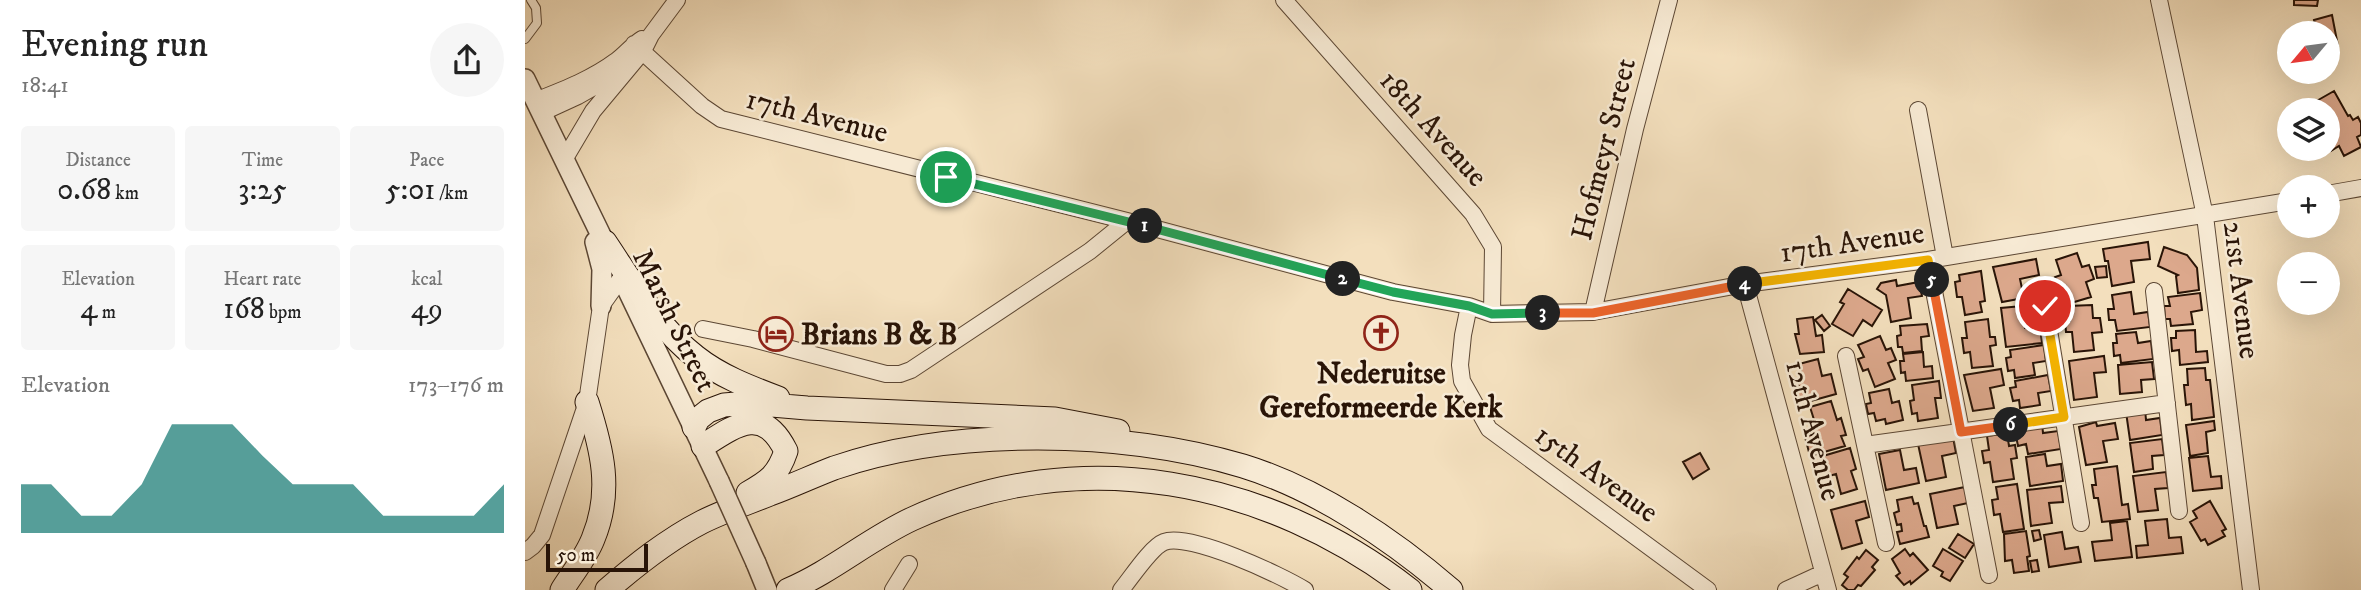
<!DOCTYPE html>
<meta charset="utf-8">
<style>
body{margin:0;font-family:"IM FELL DW Pica",serif;background:#f6f6f6;color:#222;height:100vh;display:flex;flex-direction:column;font-size:26px;white-space:nowrap}
*{box-sizing:border-box;margin:0}
p{font-size:23px;color:#767676}
.icon{flex:none;width:38px;height:38px;fill:none;stroke:currentColor;stroke-width:2;stroke-linecap:round;stroke-linejoin:round}
.map{position:relative;flex:1;overflow:hidden}
.side{display:flex;flex-direction:column;background:#fff;width:525px}
.side>*{flex:none}
.needle{width:46px;rotate:241deg}
.fabs{position:absolute;left:1752px;top:21px;display:grid;gap:14px}
.fabs a{display:grid;place-items:center;width:63px;height:63px;border-radius:50%;background:#fff;box-shadow:0 7px 28px #0002;font-size:35px}
.scale{position:absolute;left:21px;bottom:18px;width:102px;box-sizing:border-box;padding-left:7px;border:4px solid #291407;border-top:0;font-size:19px;line-height:24px;white-space:nowrap;color:#291407;-webkit-text-stroke:5px #f7ead4;paint-order:stroke}
.pin{position:absolute;display:grid;place-items:center;width:60px;height:60px;color:#fff;margin:-30px;border:4px solid #fff;border-radius:50%;box-shadow:0 2px 7px #0007}
.km{position:absolute;width:35px;height:35px;margin:-18px;border-radius:50%;background:#222;color:#fff;font-size:19px;line-height:35px;text-align:center}
.round{display:grid;place-items:center;flex:none;width:74px;height:74px;border-radius:37px;background:#f6f6f6}
.head{display:flex;align-items:center;justify-content:space-between;height:119px;padding:0 21px}
h1{font-size:38px;font-weight:600;line-height:52px}
.stats{display:grid;grid-template-columns:repeat(3,1fr);gap:10px;height:119px;padding:7px 21px}
.stats div{display:grid;align-content:center;border-radius:7px;background:#f6f6f6;text-align:center}
.stats b{font-size:30px;font-weight:600}
.stats small{font-size:19px;font-weight:400}
.stats p{font-size:19px}
.chart{height:196px;padding:14px 21px}
.chart p{display:flex;justify-content:space-between}
.chart svg{width:100%;height:126px;margin-top:7px;fill:#0f766e;opacity:.7}
main{display:flex;flex:1;min-height:0}
.map>svg:first-child{display:block}
</style>
<main>
<section class="side">
<div class="head"><div><h1>Evening run</h1><p>18:41</p></div><a class="round"><svg class="icon" aria-label="share" viewBox="0 0 24 24"><path d="M12 15V3M7 8l5-5 5 5M5 13v7h14v-7"/></svg></a></div>
<div class="stats">
<div><p>Distance</p><b>0.68<small> km</small></b></div>
<div><p>Time</p><b>3:25</b></div>
<div><p>Pace</p><b>5:01<small> /km</small></b></div>
</div>
<div class="stats">
<div><p>Elevation</p><b>4<small> m</small></b></div>
<div><p>Heart rate</p><b>168<small> bpm</small></b></div>
<div><p>kcal</p><b>49</b></div>
</div>
<div class="chart"><p><span>Elevation</span>173–176 m</p>
<svg viewBox="0 0 160 44" preserveAspectRatio="none"><path d="M0 44V27L10 27L20 38L30 38L40 27L50 6L60 6L70 6L80 17L90 27L100 27L110 27L120 38L130 38L140 38L150 38L160 27V44z"/></svg>
</div>
</section>
<div class="map">
<svg width="1836" height="590" viewBox="0 0 1836 590">
<rect width="100%" height="100%" fill="#f3dfbd"/>
<filter id="stains"><feTurbulence type="fractalNoise" baseFrequency=".00286" numOctaves="4"/><feColorMatrix values="0 0 0 0 .2 0 0 0 0 .09 0 0 0 0 .02 0 0 0 .5 -.17"/></filter>
<radialGradient id="worn" r=".72"><stop offset=".6" stop-color="#630" stop-opacity="0"/><stop offset="1" stop-color="#630" stop-opacity=".3"/></radialGradient>
<!-- building -->
<path fill="#dca88c" stroke="#291407" stroke-width="2" d="M1769,0h24l-1,6 -23,-1z
M1807,15l6,31 -11,2v-15h-10l-3,-13z
M1809,91l14,25 2,-1 3,5 5,-3 3,6v12l-4,2 4,10 -17,9 -5,-10 -8,5 -4,-6v-35h-10l-4,-7z
M1623,242l2,17 -19,2 3,21 -22,4 -4,-25h-3l-2,-12z
M1639,247l23,8 10,13 2,22 -21,3 -2,-17 2,-1 -20,-9z
M1552,253l5,14 7,-2 5,14 -8,3 5,15 -20,6 -5,-17 -7,2 -4,-11 6,-2 -5,-15z
M1511,259l3,16 -19,4 4,19 -22,4 -9,-35z
M1581,266l1,11 -10,1 -2,-11z
M1456,271l4,30 -5,1 2,10 -17,3 -3,-18h-5l-2,-15 5,-1 -1,-6z
M1371,280l1,6 22,-4 3,14 -14,2 3,20 -20,4 -5,-27 -9,-6 4,-6z
M1323,289l34,21 -10,16 -9,-6 -10,16 -21,-12 12,-20 -4,-2z
M1606,292l3,22 14,-2 2,15 -33,4 -2,-11h-6l-1,-11h6l-2,-14z
M1675,293l2,17 -11,2 2,12 -22,2 -1,-7h-5l-1,-13h6l-2,-9z
M1567,305l1,13h7l2,14 -10,1 2,17 -20,2 -2,-20h-6l-1,-11h5l-1,-15z
M1497,306l3,22 15,-2 2,17 -36,4 -5,-39z
M1297,315l8,11 -6,5 -9,-11z
M1288,317l3,19 6,-1 2,17 -24,2 -5,-20h4l-2,-15z
M1463,319l2,18h5l1,8 -6,1 3,20 -21,2 -2,-16 -6,1 -2,-15h5l-2,-16z
M1402,324l2,12 -8,1 1,14 -19,2 -1,-6h-4l-1,-11 4,-1 -1,-9z
M1670,330l1,22 11,-1 1,11 -28,3 -1,-15 -7,1 -1,-13h5v-7z
M1611,332l2,11 13,-2 2,18 -32,4 -1,-8 -6,1 -1,-13h4l-1,-9z
M1355,336l6,14 5,-2 5,12 -8,3 7,16 -20,8 -7,-18 -5,2 -5,-12 6,-2 -6,-12z
M1519,345l2,16 -13,2 2,12 -20,3 -1,-8 -6,1 -2,-13 5,-1 -1,-7z
M1398,352l1,15 8,-1 1,12 -27,3 -1,-9 -4,1 -1,-12h4l-1,-7z
M1579,356l2,16 -12,1 3,24 -23,3 -5,-39z
M1293,359l4,17 9,-2 5,20 -36,10 -4,-13 4,-1 -3,-9 6,-2 -4,-15z
M1627,362l2,17 -13,1 1,12 -22,2 -2,-29z
M1680,368l1,12h4l4,37 -22,3 -1,-16 -5,1 -2,-20h4l-1,-16z
M1476,369l3,16 -14,3 4,20 -21,3 -9,-36z
M1523,375l3,16 -13,2 2,12 -20,3 -1,-8 -6,1 -3,-13 6,-1 -1,-6z
M1414,381l2,17h-6l3,20 -20,3 -1,-8 -5,1 -2,-13 4,-1 -2,-15z
M1364,389l3,14 7,-2 4,19 -17,4 -1,-5 -9,2 -2,-8 -6,1 -2,-10 5,-1 -2,-10z
M1306,401l6,19 4,-2 5,17 -5,1 4,10 -35,10 -5,-19 9,-3 -2,-7 4,-1 -6,-19z
M1620,409l1,11 14,-2 2,17 -32,5 -4,-28z
M1689,421l1,9 -9,2 2,21 -18,3 -4,-31z
M1571,422l1,4 18,-3 3,16 -15,2 4,21 -21,3 -7,-38z
M1517,423l1,10 15,-2 3,18 -33,5 -2,-10 -8,2 -2,-10 7,-1 -1,-9z
M1482,433l2,13 6,-1 2,13 -6,1 3,20 -21,3 -3,-20 -6,1 -2,-12 7,-1 -2,-14z
M1428,437l3,16 -14,3 4,21 -20,4 -8,-37z
M1637,439l2,16 -12,1 1,13 -19,3 -4,-29z
M1325,448l6,21 -5,2 6,18 -16,5 -5,-20 -7,2 -6,-20z
M1375,450l4,20 12,-2 3,15 -33,7 -7,-36z
M1175,453l9,16 -16,10 -10,-17z
M1520,454l2,12 14,-2 2,17 -33,5 -4,-29z
M1683,456l3,21 10,-1 1,12 -29,3 -4,-33z
M1592,466l5,39 6,-1 2,15 -28,3 -4,-24h-4l-2,-13h4l-2,-16z
M1641,472l2,16 -13,1 3,21 -20,2 -5,-36z
M1492,484l7,45 -21,3 -3,-18 -6,1 -2,-15 6,-1 -2,-12z
M1536,486l2,16 -14,1 3,20 -21,3 -4,-36z
M1440,487l3,16 -14,3 4,18 -21,4 -7,-34z
M1387,497l2,7 4,-1 6,23h2l3,11 -29,7 -3,-12 5,-1 -1,-7 -4,1 -3,-12 5,-2 -2,-11z
M1340,501l4,16 -13,4 6,22 -20,6 -11,-39z
M1685,501l16,28 -4,2 3,5 -17,9 -3,-6 -4,2 -11,-19 7,-4 -4,-7z
M1642,519l2,19 12,-1 2,16 -46,5 -1,-12 12,-1 -3,-24z
M1602,521l5,36 -37,4 -3,-19 20,-2 -2,-17z
M1514,530l2,9 -7,2 -2,-10z
M1501,531l4,25 -3,1 2,14 -15,2 -2,-13 -7,1 -1,-27z
M1537,532l3,17 13,-2 3,15 -32,5 -5,-32z
M1433,534l16,10 -9,14 -16,-10z
M1380,549l5,7 3,-3 15,17 -17,14 -1,-3 -6,4 -8,-9 4,-3 -8,-14z
M1418,549l20,12 -13,20 -9,-5 2,-4 -10,-6z
M1341,550l12,10 -6,7 3,3 -14,16 -3,-1 -4,5h-6l-6,-5 6,-8 -4,-3 13,-17 2,2z
M1512,560l2,11 -7,1 -2,-11z"/>
<g fill="none" stroke-linecap="round" stroke-linejoin="round">
<!-- service casing -->
<g stroke="#5c4734" stroke-width="10">
<path id="service" d="M0,39l12,-16 -1,-15 -5,-8"/>
</g>
<!-- minor casing -->
<g stroke="#5c4734" stroke-width="18">
<path id="minor" d="M759,0l189,214 20,33 -1,67
M1634,0l46,216 46,374
M109,44l68,62 19,13 406,102 266,71 76,14 23,8 101,-2 152,-28 183,-24 361,-59
M10,101c28,-11 57,-22 81,-40 10,-7 16,-16 26,-22
M1393,110l27,147
M16,113l37,-17 42,-24
M39,160l29,-49 50,-60 8,-16 26,-35
M1802,194l34,-6
M1403,260l61,315
M1220,284l83,306
M1629,291l25,220
M944,306l-6,29 -3,30 2,16 27,48 219,161
M1520,306l36,217
M1068,312l42,-183 34,-129
M178,329l50,10 133,35h14l11,-4 179,-119 37,-30
M1321,356l40,187
M1340,445l302,-42
M0,552l8,-6 9,-11 45,-133 14,-96 20,-28
M368,590l16,-26
M596,590c10,-12 30,-43 43,-48 25,-10 117,33 141,48
M1261,590l37,-17"/>
</g>
<!-- tertiary casing -->
<g stroke="#5c4734" stroke-width="22">
<path id="tertiary" d="M0,79l86,177
M70,242l7,27 -1,37
M102,289l92,192
M231,563l11,27"/>
</g>
<!-- secondary casing -->
<g stroke="#291407" stroke-width="25">
<path id="secondary" d="M80,242c27,40 52,85 91,115 24,19 53,30 82,41
M169,427l4,-8 10,-8 16,-6 24,-2 59,5 248,11 63,12
M178,446c34,-22 60,-41 83,5 -8,24 -17,30 -38,42
M37,590c10,-16 24,-33 31,-51 20,-48 9,-90 -6,-137
M82,590c29,-25 60,-50 95,-68 22,-11 46,-19 68,-28 22,-8 43,-18 64,-26 120,-41 288,-38 409,-2 75,23 150,74 208,124
M263,590c43,-18 81,-51 124,-71 168,-77 355,-40 498,71"/>
</g>
<!-- service -->
<use href="#service" stroke="#f7ead4" stroke-width="8"/>
<!-- minor -->
<use href="#minor" stroke="#f7ead4" stroke-width="16"/>
<!-- tertiary -->
<use href="#tertiary" stroke="#f7ead4" stroke-width="19"/>
<!-- secondary -->
<use href="#secondary" stroke="#f7ead4" stroke-width="23"/>
<!-- tertiary-bridge casing -->
<g stroke="#5c4734" stroke-width="22" stroke-linecap="butt">
<path id="tertiary-bridge" d="M194,481l37,82"/>
</g>
<!-- tertiary-bridge -->
<use href="#tertiary-bridge" stroke="#f7ead4" stroke-width="19"/>
</g>
<g fill="none" stroke-linecap="round" stroke-linejoin="round">
<!-- split-1 casing -->
<g stroke="#fff" stroke-width="14">
<path id="split-1" d="M421,177l199,49"/>
</g>
<!-- split-2 casing -->
<g stroke="#fff" stroke-width="14">
<path id="split-2" d="M620,226l198,53"/>
</g>
<!-- split-3 casing -->
<g stroke="#fff" stroke-width="14">
<path id="split-3" d="M818,279l50,13 76,14 23,8 51,-1"/>
</g>
<!-- split-4 casing -->
<g stroke="#fff" stroke-width="14">
<path id="split-4" d="M1018,313h50l152,-29"/>
</g>
<!-- split-5 casing -->
<g stroke="#fff" stroke-width="14">
<path id="split-5" d="M1220,284l183,-24 4,20"/>
</g>
<!-- split-6 casing -->
<g stroke="#fff" stroke-width="14">
<path id="split-6" d="M1407,280l29,152 50,-7"/>
</g>
<!-- split-7 casing -->
<g stroke="#fff" stroke-width="14">
<path id="split-7" d="M1486,425l53,-8 -19,-111"/>
</g>
<!-- split-1 -->
<use href="#split-1" stroke="#22a559" stroke-width="9"/>
<!-- split-2 -->
<use href="#split-2" stroke="#22a559" stroke-width="9"/>
<!-- split-3 -->
<use href="#split-3" stroke="#22a559" stroke-width="9"/>
<!-- split-4 -->
<use href="#split-4" stroke="#f0652b" stroke-width="9"/>
<!-- split-5 -->
<use href="#split-5" stroke="#f5b400" stroke-width="9"/>
<!-- split-6 -->
<use href="#split-6" stroke="#f0652b" stroke-width="9"/>
<!-- split-7 -->
<use href="#split-7" stroke="#f5b400" stroke-width="9"/>
</g>
<!-- icons -->
<defs>
<g id="church-ring" transform="scale(1.75)"><circle r="9.5" fill="#f7ead4" stroke="#8f2418" stroke-width="1.5"/><path d="M-1.2-6h2.4v3.5h3.3v2.4h-3.3V6h-2.4V-.1h-3.3v-2.4h3.3Z" fill="#8f2418"/></g>
<g id="hotel-ring" transform="scale(1.75)"><circle r="9.5" fill="#f7ead4" stroke="#8f2418" stroke-width="1.5"/><path d="M-6-4.5h1.5V1H6V5H4.5V3h-9V5H-6ZM-4 0a1.8 1.8 0 1 1 3.6 0ZM.5 0V-2.5h3Q6-2.5 6 0Z" fill="#8f2418"/></g>
</defs>
<g fill-rule="evenodd">
<use href="#church-ring" x="856" y="333"/>
<use href="#hotel-ring" x="251" y="334"/>
</g>
<g text-anchor="middle" stroke-width="5" stroke-linejoin="round" paint-order="stroke">
<!-- street labels -->
<g font-size="30" fill="#291407" stroke="#f7ead4">
<text transform="translate(292 115) rotate(14)" y="10">17th Avenue</text>
<text transform="translate(909 128) rotate(48)" y="10">18th Avenue</text>
<text transform="translate(1078 149) rotate(-76)" y="10">Hofmeyr Street</text>
<text transform="translate(1327 242) rotate(-8)" y="10">17th Avenue</text>
<text transform="translate(1717 290) rotate(83)" y="10">21st Avenue</text>
<text transform="translate(150 320) rotate(64)" y="10">Marsh Street</text>
<text transform="translate(1289 430) rotate(75)" y="10">12th Avenue</text>
<text transform="translate(1072 473) rotate(36)" y="10">15th Avenue</text>
</g>
<!-- poi labels -->
<g font-size="30" font-weight="bold" fill="#291407" stroke="#f7ead4" text-anchor="start">
<text x="276" y="344">Brians B &amp; B</text>
<text x="856" y="383" text-anchor="middle">Nederuitse<tspan x="856" dy="34">Gereformeerde Kerk</tspan></text>
</g>
</g>
<rect width="100%" height="100%" filter="url(#stains)"/>
<rect width="100%" height="100%" fill="url(#worn)"/>
</svg>
<div class="fabs">
<a><svg class="needle" viewBox="-14 -14 28 28"><path d="M0-13l5 13h-10z" fill="#e53935"/><path d="M0 13l5-13h-10z" fill="#767676"/></svg></a>
<a><svg class="icon" aria-label="layers" viewBox="0 0 24 24"><path d="M12 4l9 5-9 5-9-5zM3 14l9 5 9-5"/></svg></a>
<a>+</a>
<a>−</a>
</div>
<div class="scale">50 m</div>
<div class="pin" style="left:421px;top:177px;background:#1e9e55"><svg class="icon" aria-label="arrive" viewBox="0 0 24 24"><path d="M6 21V4h12l-3 4 3 4H6"/></svg></div>
<div class="pin" style="left:1520px;top:306px;background:#d93025"><svg class="icon" aria-label="check" viewBox="0 0 24 24"><path d="M5 12l5 5 9-10"/></svg></div>
<b class="km" style="left:620px;top:226px">1</b>
<b class="km" style="left:818px;top:279px">2</b>
<b class="km" style="left:1018px;top:313px">3</b>
<b class="km" style="left:1220px;top:284px">4</b>
<b class="km" style="left:1407px;top:280px">5</b>
<b class="km" style="left:1486px;top:425px">6</b>
</div>
</main>
